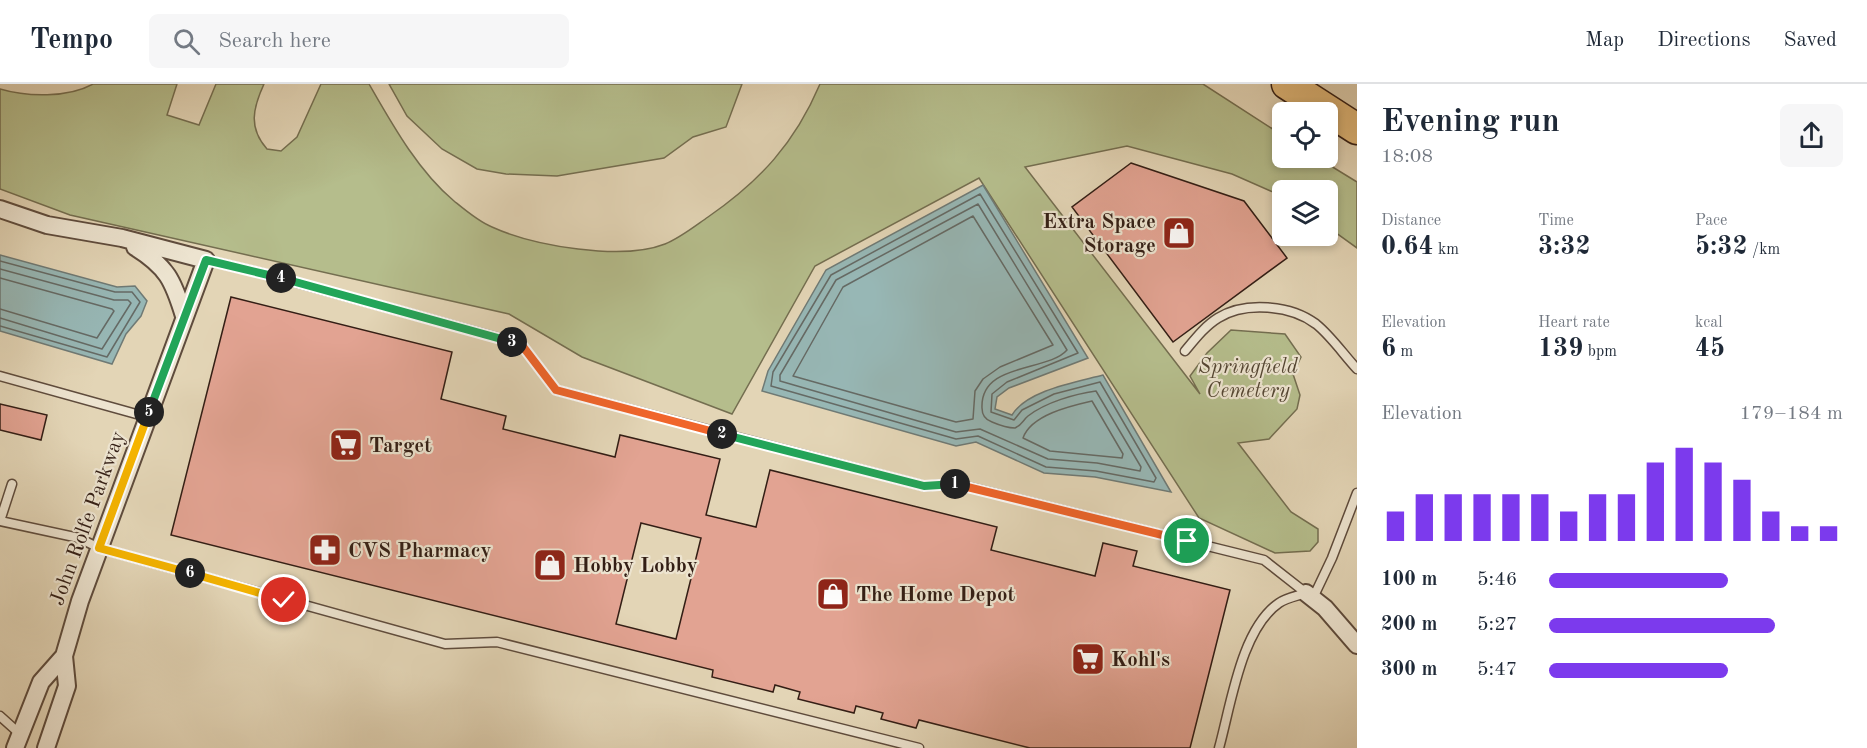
<!DOCTYPE html>
<meta charset="utf-8">
<style>
body{margin:0;font-family:"Old Standard TT",serif;background:#f6f6f7;color:#1f2937;height:100vh;display:flex;flex-direction:column;font-size:22px;white-space:nowrap}
*{box-sizing:border-box;margin:0}
p{font-size:20px;color:#747a83}
.icon{flex:none;width:33px;height:33px;fill:none;stroke:currentColor;stroke-width:2;stroke-linecap:round;stroke-linejoin:round}
.map{position:relative;flex:1;overflow:hidden}
.drawer{display:flex;flex-direction:column;background:#fff;width:510px}
.drawer>*{flex:none}
.buttons{position:absolute;left:1272px;top:18px;display:grid;gap:12px}
.buttons a{display:grid;place-items:center;width:66px;height:66px;border-radius:9px;background:#fff;box-shadow:0 3px 9px #0003;font-size:30px}
.pin{position:absolute;display:grid;place-items:center;width:51px;height:51px;color:#fff;margin:-26px;border:3px solid #fff;border-radius:50%;box-shadow:0 2px 6px #0007}
.km{position:absolute;width:30px;height:30px;margin:-15px;border-radius:50%;background:#222;color:#fff;font-size:16px;line-height:30px;text-align:center}
.round{display:grid;place-items:center;flex:none;width:63px;height:63px;border-radius:9px;background:#f6f6f7}
.summary{display:flex;align-items:center;justify-content:space-between;height:102px;padding:0 24px}
h1{font-size:33px;font-weight:800;line-height:45px}
.figures{display:grid;grid-template-columns:repeat(3,1fr);gap:9px;height:102px;padding:6px 24px}
.figures div{display:grid;align-content:center}
.figures b{font-size:26px;font-weight:800}
.figures small{font-size:16px;font-weight:400}
.figures p{font-size:16px}
.chart{height:168px;padding:12px 24px}
.chart p{display:flex;justify-content:space-between}
.chart svg{width:100%;height:108px;margin-top:6px;stroke:#7c3aed;stroke-width:6}
ul{padding:0 24px;list-style:none;font-size:20px}
li{display:grid;grid-template-columns:96px 72px 1fr;align-items:center;height:45px}
li i{height:15px;border-radius:8px;background:#7c3aed}
header{display:flex;align-items:center;gap:36px;box-sizing:border-box;height:84px;padding:0 30px;background:#fff;border-bottom:2px solid #e0e1e3}
header strong{font-size:28px}
nav{display:flex;gap:33px;margin-inline-start:auto;font-size:21px}
.search{width:420px;height:54px;background:#f6f6f7;display:flex;align-items:center;gap:15px;box-sizing:border-box;padding:0 21px;border-radius:9px;color:#747a83;font-size:22px}
main{display:flex;flex:1;min-height:0}
.map>svg:first-child{display:block}
</style>
<header>
<strong>Tempo</strong>
<div class="search"><svg class="icon" aria-label="search" viewBox="0 0 24 24"><circle cx="10" cy="10" r="6"/><path d="M15 15l6 6"/></svg>Search here</div>
<nav><a>Map</a><a>Directions</a><a>Saved</a></nav>
</header>
<main>
<div class="map">
<svg width="1357" height="664" viewBox="0 0 1357 664">
<rect width="100%" height="100%" fill="#e3d5b6"/>
<filter id="stains"><feTurbulence type="fractalNoise" baseFrequency=".00333" numOctaves="4"/><feColorMatrix values="0 0 0 0 .2 0 0 0 0 .09 0 0 0 0 .02 0 0 0 .5 -.17"/></filter>
<radialGradient id="worn" r=".72"><stop offset=".6" stop-color="#630" stop-opacity="0"/><stop offset="1" stop-color="#630" stop-opacity=".3"/></radialGradient>
<!-- green -->
<path fill="#b5bd8c" stroke="#746e50" stroke-width="1.5" d="M93,0h84l-10,31 32,10 17,-41h48c-11,24 -16,44 3,65l14,2 16,-14 24,-53h48c23,40 49,87 85,117 11,9 25,21 38,26 42,19 130,34 173,17 15,-6 30,-18 43,-27 52,-36 87,-74 112,-133h383l79,51v23h36l39,24v66l-29,-21v-37h-46v6l-50,-22 -105,-28 -102,21 175,227 -10,-18 17,-23 24,-23 54,4 16,23 -8,17 7,21 -3,14 -28,30 -31,4 53,69 27,17v13l-8,9 -35,2 -76,-35 -220,-340 -164,88 -83,148 -150,-57 -73,-43 -439,-99 -70,-26v-100c27,8 68,9 93,-5z
M389,0h353l-16,43 -33,10 -29,21 -107,18 -51,-2 -29,-5 -35,-20 -35,-33z"/>
<!-- water -->
<path fill="#97b7b5" stroke="#6f7a75" stroke-width="1.5" d="M983,101l105,173 -79,30 -12,9 -2,12 17,6c15,-25 65,-33 91,-40l68,117 -76,-15 -51,-4 -68,-31 -20,4 -194,-55 6,-20 58,-101z
M0,171l117,32 18,-1 12,15 -6,15 -15,18 -14,30 -112,-33z"/>
<g fill="none" stroke-linecap="round" stroke-linejoin="round">
<!-- shore -->
<path stroke="#656a65" stroke-width="1.5" d="M980,110l98,159 -71,29 -15,12 -1,18 23,8 8,-10 32,-16 46,-12 56,96 -2,4 -58,-11 -50,-4 -68,-31 -22,3 -185,-53 2,-14 58,-97z
M978,120l89,146c-19,22 -87,12 -85,58 0,7 4,12 10,14 7,3 15,6 23,6 7,-3 8,-8 13,-12 18,-14 47,-22 68,-25l45,76 -1,4 -43,-8 -49,-4 -68,-30 -24,3 -176,-51v-6l56,-95z
M973,132l80,129 -53,22 -17,12 -8,12 -2,28 -17,3 -163,-46 50,-89z
M0,177l115,31h17l8,10 -33,55 -107,-31
M0,185l114,31h14l3,3 -29,46 -102,-31
M0,194l112,31 2,2 -17,27 -97,-29
M1092,317l31,53 -1,4 -72,-7 -27,-13c8,-23 47,-32 69,-37z"/>
</g>
<!-- building -->
<path fill="#e2a392" stroke="#331e15" stroke-width="1.5" fill-rule="evenodd" d="M1131,79l113,38 43,57 -114,84 -101,-135z
M231,213l221,55 -11,47 65,17 -3,13 112,28 5,-22 100,24 -14,56 50,12 14,-57 227,57 -6,23 104,26 8,-33 34,8 -4,15 97,24 -40,158h-160l-111,-28 -3,8 -35,-9 2,-6 -27,-7 -2,7 -56,-14 2,-7 -25,-7 -2,7 -61,-15 1,-7 -542,-135zM641,439l60,15 -25,101 -60,-15z
M0,320l47,11 -6,25 -41,-10z"/>
<g fill="none" stroke-linecap="round" stroke-linejoin="round">
<!-- service casing -->
<g stroke="#5f4c3d" stroke-width="11">
<path id="service" d="M206,176l55,13 260,71 35,46 368,96 33,-2 307,76 42,33
M1185,267c10,-12 20,-25 33,-33 27,-17 73,-13 98,6 15,12 28,31 41,45
M0,292l147,41
M0,437l79,17 20,10 346,96 52,-2 422,106
M0,437l12,-37
M1313,514l19,-40 25,-65
M0,632l20,18
M1219,664c12,-43 22,-119 60,-145 7,-5 18,-7 27,-10"/>
</g>
<!-- minor casing -->
<g stroke="#5f4c3d" stroke-width="20">
<path id="minor" d="M0,125l47,16 75,13 84,22 -126,341 -16,55 3,30 -21,62
M135,163c32,20 38,33 49,69
M1306,509l19,15 32,37
M15,664l26,-66 23,-26"/>
</g>
<!-- motorway casing -->
<g stroke="#331e15" stroke-width="33">
<path id="motorway" d="M1287,0l70,45"/>
</g>
<!-- service -->
<use href="#service" stroke="#ede4d0" stroke-width="8"/>
<!-- minor -->
<use href="#minor" stroke="#ede4d0" stroke-width="16"/>
<!-- motorway -->
<use href="#motorway" stroke="#e2ba7b" stroke-width="30"/>
</g>
<g fill="none" stroke-linecap="round" stroke-linejoin="round">
<!-- split-1 casing -->
<g stroke="#fff" stroke-width="12">
<path id="split-1" d="M955,400l232,57"/>
</g>
<!-- split-2 casing -->
<g stroke="#fff" stroke-width="12">
<path id="split-2" d="M722,350l202,52 31,-2"/>
</g>
<!-- split-3 casing -->
<g stroke="#fff" stroke-width="12">
<path id="split-3" d="M512,258l9,2 35,46 166,44"/>
</g>
<!-- split-4 casing -->
<g stroke="#fff" stroke-width="12">
<path id="split-4" d="M281,194l231,64"/>
</g>
<!-- split-5 casing -->
<g stroke="#fff" stroke-width="12">
<path id="split-5" d="M149,328l57,-152 75,18"/>
</g>
<!-- split-6 casing -->
<g stroke="#fff" stroke-width="12">
<path id="split-6" d="M149,328l-50,136 91,25"/>
</g>
<!-- split-7 casing -->
<g stroke="#fff" stroke-width="12">
<path id="split-7" d="M190,489l94,27"/>
</g>
<!-- split-1 -->
<use href="#split-1" stroke="#f0652b" stroke-width="8"/>
<!-- split-2 -->
<use href="#split-2" stroke="#22a559" stroke-width="8"/>
<!-- split-3 -->
<use href="#split-3" stroke="#f0652b" stroke-width="8"/>
<!-- split-4 -->
<use href="#split-4" stroke="#22a559" stroke-width="8"/>
<!-- split-5 -->
<use href="#split-5" stroke="#22a559" stroke-width="8"/>
<!-- split-6 -->
<use href="#split-6" stroke="#f5b400" stroke-width="8"/>
<!-- split-7 -->
<use href="#split-7" stroke="#f5b400" stroke-width="8"/>
</g>
<!-- icons -->
<defs>
<g id="shop-square" transform="scale(1.725)"><rect x="-9" y="-9" width="18" height="18" rx="4" fill="#8f2418" stroke="#ede4d0"/><path d="M-5-2.5h2.3a2.7 3.5 0 0 1 5.4 0H5L5.5 6h-11ZM-1.5-2.5h3a1.5 2.3 0 0 0-3 0Z" fill="#fff"/></g>
<g id="supermarket-square" transform="scale(1.725)"><rect x="-9" y="-9" width="18" height="18" rx="4" fill="#8f2418" stroke="#ede4d0"/><path d="M-6-5.5h2.5l.6 2H6L4.5 2H-2.5L-4.4-4H-6ZM-1.5 3.2a1.3 1.3 0 1 0 .1 0ZM3 3.2a1.3 1.3 0 1 0 .1 0Z" fill="#fff"/></g>
<g id="pharmacy-square" transform="scale(1.725)"><rect x="-9" y="-9" width="18" height="18" rx="4" fill="#8f2418" stroke="#ede4d0"/><path d="M-2-6h4v4h4v4h-4v4h-4v-4h-4v-4h4Z" fill="#fff"/></g>
</defs>
<g fill-rule="evenodd">
<use href="#shop-square" x="1179" y="149"/>
<use href="#supermarket-square" x="346" y="361"/>
<use href="#pharmacy-square" x="325" y="466"/>
<use href="#shop-square" x="550" y="481"/>
<use href="#shop-square" x="833" y="510"/>
<use href="#supermarket-square" x="1088" y="575"/>
</g>
<g text-anchor="middle" stroke-width="4.5" stroke-linejoin="round" paint-order="stroke">
<!-- poi labels -->
<g font-size="21" font-weight="bold" fill="#331e15" stroke="#ede4d0" text-anchor="start">
<text x="1156" y="144" text-anchor="end">Extra Space<tspan x="1156" dy="24">Storage</tspan></text>
<text x="369" y="368">Target</text>
<text x="348" y="473">CVS Pharmacy</text>
<text x="573" y="488">Hobby Lobby</text>
<text x="856" y="517">The Home Depot</text>
<text x="1111" y="582">Kohl's</text>
</g>
<!-- park labels -->
<g font-size="21" font-style="italic" fill="#544633" stroke="#ede4d0">
<text x="1248" y="289">Springfield<tspan x="1248" dy="24">Cemetery</tspan></text>
</g>
<!-- street labels -->
<g font-size="21" fill="#331e15" stroke="#ede4d0">
<text transform="translate(87 434) rotate(-70)" y="7">John Rolfe Parkway</text>
</g>
</g>
<rect width="100%" height="100%" filter="url(#stains)"/>
<rect width="100%" height="100%" fill="url(#worn)"/>
</svg>
<div class="buttons">
<a><svg class="icon" aria-label="locate" viewBox="0 0 24 24"><circle cx="12" cy="12" r="6"/><path d="M12 2v4M12 18v4M2 12h4M18 12h4"/></svg></a>
<a><svg class="icon" aria-label="layers" viewBox="0 0 24 24"><path d="M12 4l9 5-9 5-9-5zM3 14l9 5 9-5"/></svg></a>
</div>
<div class="pin" style="left:1187px;top:457px;background:#1e9e55"><svg class="icon" aria-label="arrive" viewBox="0 0 24 24"><path d="M6 21V4h12l-3 4 3 4H6"/></svg></div>
<div class="pin" style="left:284px;top:516px;background:#d93025"><svg class="icon" aria-label="check" viewBox="0 0 24 24"><path d="M5 12l5 5 9-10"/></svg></div>
<b class="km" style="left:955px;top:400px">1</b>
<b class="km" style="left:722px;top:350px">2</b>
<b class="km" style="left:512px;top:258px">3</b>
<b class="km" style="left:281px;top:194px">4</b>
<b class="km" style="left:149px;top:328px">5</b>
<b class="km" style="left:190px;top:489px">6</b>
</div>
<section class="drawer">
<div class="summary"><div><h1>Evening run</h1><p>18:08</p></div><a class="round"><svg class="icon" aria-label="share" viewBox="0 0 24 24"><path d="M12 15V3M7 8l5-5 5 5M5 13v7h14v-7"/></svg></a></div>
<div class="figures">
<div><p>Distance</p><b>0.64<small> km</small></b></div>
<div><p>Time</p><b>3:32</b></div>
<div><p>Pace</p><b>5:32<small> /km</small></b></div>
</div>
<div class="figures">
<div><p>Elevation</p><b>6<small> m</small></b></div>
<div><p>Heart rate</p><b>139<small> bpm</small></b></div>
<div><p>kcal</p><b>45</b></div>
</div>
<div class="chart"><p><span>Elevation</span>179–184 m</p>
<svg viewBox="0 0 160 44" preserveAspectRatio="none"><path d="M5 44V32M15 44V25M25 44V25M35 44V25M45 44V25M55 44V25M65 44V32M75 44V25M85 44V25M95 44V12M105 44V6M115 44V12M125 44V19M135 44V32M145 44V38M155 44V38"/></svg>
</div>
<ul>
<li><b>100 m</b>5:46<i style="width:61%"></i></li>
<li><b>200 m</b>5:27<i style="width:77%"></i></li>
<li><b>300 m</b>5:47<i style="width:61%"></i></li>
</ul>
</section>
</main>
